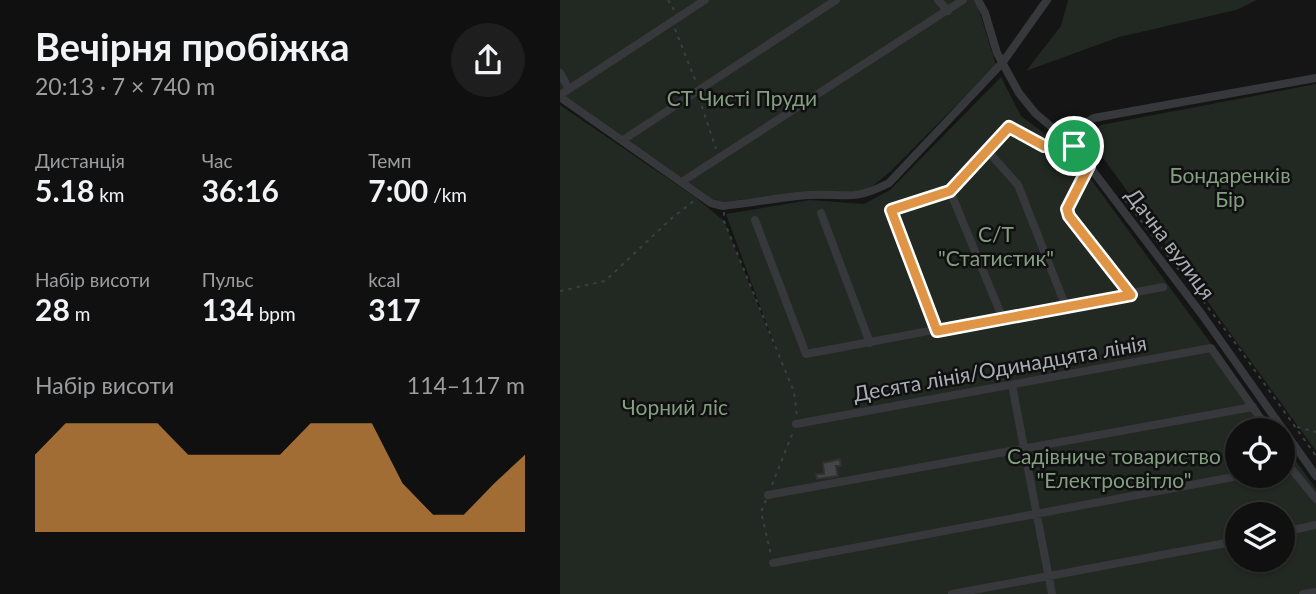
<!DOCTYPE html>
<html lang="uk">
<meta charset="utf-8">
<style>
body{margin:0;font-family:Lato,sans-serif;background:#1e1e1e;color:#f1f3f6;height:100vh;display:flex;flex-direction:column;font-size:26px;white-space:nowrap}
*{box-sizing:border-box;margin:0}
p{font-size:23px;color:#9c9d9f}
.icon{flex:none;width:38px;height:38px;fill:none;stroke:currentColor;stroke-width:2;stroke-linecap:round;stroke-linejoin:round}
.map{position:relative;flex:1;overflow:hidden}
.panel{display:flex;flex-direction:column;background:#101010;width:560px}
.panel>*{flex:none}
.fabs{position:absolute;left:665px;top:418px;display:grid;gap:14px}
.fabs a{display:grid;place-items:center;width:70px;height:70px;border-radius:50%;background:#101010;box-shadow:0 2px 5px #0004,0 0 0 2px #303030;font-size:35px}
.pin{position:absolute;display:grid;place-items:center;width:60px;height:60px;color:#fff;margin:-30px;border:4px solid #fff;border-radius:50%;box-shadow:0 2px 7px #0007}
.round{display:grid;place-items:center;flex:none;width:74px;height:74px;border-radius:37px;background:#1e1e1e}
.overview{display:flex;align-items:center;justify-content:space-between;height:119px;padding:0 35px}
h1{font-size:38px;font-weight:700;line-height:52px}
.figures{display:grid;grid-template-columns:repeat(3,1fr);gap:10px;height:119px;padding:7px 35px}
.figures div{display:grid;align-content:center}
.figures b{font-size:30px;font-weight:700}
.figures small{font-size:19px;font-weight:400}
.figures p{font-size:19px}
.chart{height:196px;padding:14px 35px}
.chart p{display:flex;justify-content:space-between}
.chart svg{width:100%;height:126px;margin-top:7px;fill:#df9545;opacity:.7}
main{display:flex;flex:1;min-height:0}
.map>svg:first-child{display:block}
</style>
<main>
<section class="panel">
<div class="overview"><div><h1>Вечірня пробіжка</h1><p>20:13 · 7 × 740 m</p></div><a class="round"><svg class="icon" aria-label="share" viewBox="0 0 24 24"><path d="M12 15V3M7 8l5-5 5 5M5 13v7h14v-7"/></svg></a></div>
<div class="figures">
<div><p>Дистанція</p><b>5.18<small> km</small></b></div>
<div><p>Час</p><b>36:16</b></div>
<div><p>Темп</p><b>7:00<small> /km</small></b></div>
</div>
<div class="figures">
<div><p>Набір висоти</p><b>28<small> m</small></b></div>
<div><p>Пульс</p><b>134<small> bpm</small></b></div>
<div><p>kcal</p><b>317</b></div>
</div>
<div class="chart"><p><span>Набір висоти</span>114–117 m</p>
<svg viewBox="0 0 160 44" preserveAspectRatio="none"><path d="M0 44V17L10 6L20 6L30 6L40 6L50 17L60 17L70 17L80 17L90 6L100 6L110 6L120 27L130 38L140 38L150 27L160 17V44z"/></svg>
</div>
</section>
<div class="map">
<svg width="756" height="594" viewBox="0 0 756 594">
<rect width="100%" height="100%" fill="#151516"/>
<!-- green -->
<path fill="#222822" fill-rule="evenodd" d="M0,0h416l20,65 -105,106 -22,18 -26,4 -35,-2 -86,11 -12,-4 -150,-105z
M508,0h189l-21,10 -117,27 -93,34 35,-45z
M441,77l20,39 53,40 200,274h-37v46h46v-33l33,46v105h-756v-489l135,92 29,24 54,134 -52,-141 84,-14 54,4 26,-14zM677,514h46v46h-46z
M756,84v367l-228,-314 13,-12z"/>
<!-- building -->
<path fill="#444549" stroke="#2f3032" stroke-width="2" d="M280,459l1,7h-5l2,10 -21,3 -1,-5h8l-1,-11z"/>
<g fill="none" stroke-linecap="round" stroke-linejoin="round">
<!-- path -->
<path stroke="#3c3f42" stroke-width="2" stroke-dasharray="3.5 5" stroke-linecap="butt" d="M108,0l6,10
M115,29l21,53
M139,98l17,51
M565,200l108,140 83,116
M164,212v9l70,171 3,24
M0,291l45,-10 67,-63 23,-18
M737,427l19,5
M212,485l21,-53
M206,500l-5,12 10,43"/>
<!-- minor -->
<path stroke="#36383b" stroke-width="8" d="M378,0l10,11
M418,0l7,13 12,40 22,40 16,20 39,33 129,170 113,160
M0,73l9,16
M0,95l145,-95
M0,97l151,106 12,3c28,-3 58,-9 86,-11 37,-2 43,7 80,-12l114,-121 44,-62
M505,136l29,-18 222,-40
M63,140l213,-140
M426,149l32,36 48,122
M529,166l-22,43 2,7 62,79
M123,181l280,-181
M390,191l53,128
M261,213l49,130
M195,220l51,134 357,-67
M377,331l-46,-121 59,-19 59,-64 35,19h30
M452,385l40,209
M236,424l415,-76 50,71 4,11
M723,464l7,3 26,32
M208,495l485,-88
M723,532l33,-7
M213,563l466,-87
M392,594l285,-53
M743,594l13,-2"/>
</g>
<g fill="none" stroke-linecap="round" stroke-linejoin="round">
<!-- route casing -->
<g stroke="#fff" stroke-width="14">
<path id="route" d="M449,127l35,19h30l15,20 -22,43 2,7 62,79 -194,36 -46,-121 59,-19z"/>
</g>
<!-- route -->
<use href="#route" stroke="#df9545" stroke-width="9"/>
</g>
<g text-anchor="middle" stroke-width="5" stroke-linejoin="round" paint-order="stroke">
<!-- park labels -->
<g font-size="21" fill="#849e81" stroke="#101011">
<text x="182" y="106">СТ Чисті Пруди</text>
<text x="670" y="183">Бондаренків<tspan x="670" dy="24">Бір</tspan></text>
<text x="436" y="242">С/Т<tspan x="436" dy="24">"Статистик"</tspan></text>
<text x="115" y="415">Чорний ліс</text>
<text x="554" y="464">Садівниче товариство<tspan x="554" dy="24">"Електросвітло"</tspan></text>
</g>
<!-- street labels -->
<g font-size="21" fill="#a8aeb5" stroke="#101011">
<text transform="translate(610 244) rotate(53)" y="7">Дачна вулиця</text>
<text transform="translate(440 369) rotate(-10)" y="7">Десята лінія/Одинадцята лінія</text>
</g>
</g>
</svg>
<div class="fabs">
<a><svg class="icon" aria-label="locate" viewBox="0 0 24 24"><circle cx="12" cy="12" r="6"/><path d="M12 2v4M12 18v4M2 12h4M18 12h4"/></svg></a>
<a><svg class="icon" aria-label="layers" viewBox="0 0 24 24"><path d="M12 4l9 5-9 5-9-5zM3 14l9 5 9-5"/></svg></a>
</div>
<div class="pin" style="left:514px;top:146px;background:#1e9e55"><svg class="icon" aria-label="arrive" viewBox="0 0 24 24"><path d="M6 21V4h12l-3 4 3 4H6"/></svg></div>
</div>
</main>
